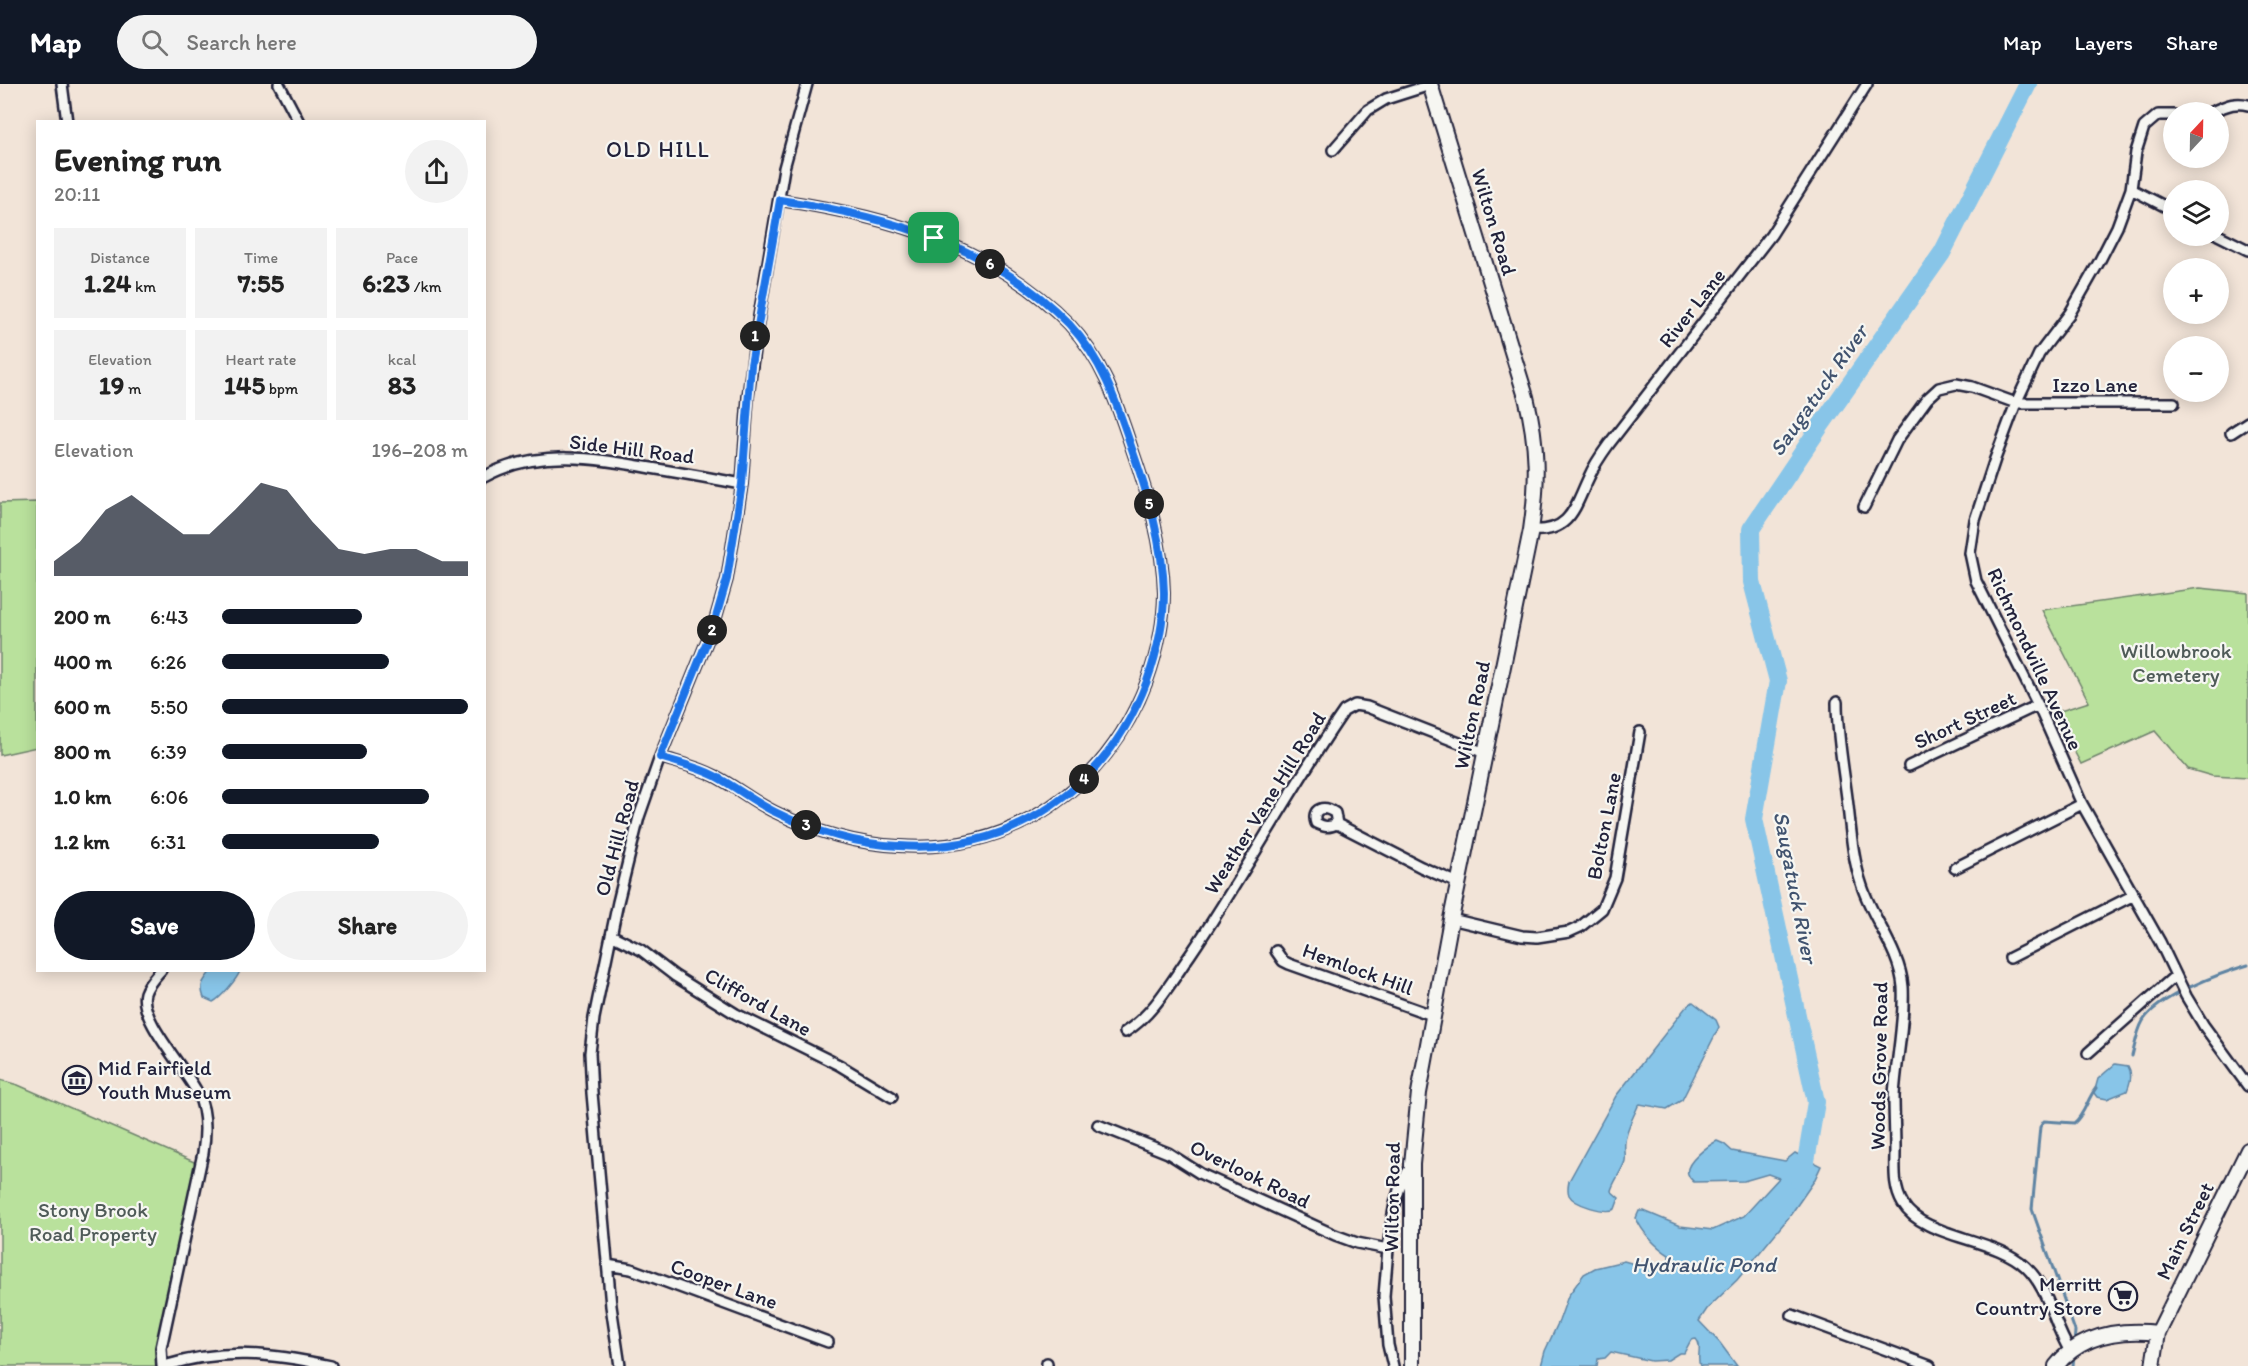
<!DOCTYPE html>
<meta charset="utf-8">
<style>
body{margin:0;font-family:Itim,sans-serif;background:#f2f2f2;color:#222;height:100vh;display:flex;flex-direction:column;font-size:22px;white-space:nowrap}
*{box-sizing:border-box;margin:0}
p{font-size:20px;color:#767676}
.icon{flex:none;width:33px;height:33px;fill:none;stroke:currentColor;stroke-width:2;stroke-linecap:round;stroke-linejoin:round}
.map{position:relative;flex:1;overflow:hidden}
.panel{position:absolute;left:36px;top:36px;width:450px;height:852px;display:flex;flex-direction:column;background:#fff;border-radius:0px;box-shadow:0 3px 15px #0003}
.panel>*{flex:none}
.needle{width:39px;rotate:22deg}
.buttons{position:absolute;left:2163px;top:18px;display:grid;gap:12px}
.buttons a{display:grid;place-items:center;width:66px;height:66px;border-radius:50%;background:#fff;box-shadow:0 3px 15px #0003;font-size:30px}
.pin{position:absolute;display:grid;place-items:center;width:51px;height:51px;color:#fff;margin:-26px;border-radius:12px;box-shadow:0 3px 9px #0006}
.km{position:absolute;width:30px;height:30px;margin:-15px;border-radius:50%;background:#222;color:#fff;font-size:16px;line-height:30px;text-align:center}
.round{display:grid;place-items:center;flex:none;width:63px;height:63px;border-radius:32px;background:#f2f2f2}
.headline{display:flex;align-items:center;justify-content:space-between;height:102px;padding:0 18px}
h1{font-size:33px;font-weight:800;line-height:45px}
.metrics{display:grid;grid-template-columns:repeat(3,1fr);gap:9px;height:102px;padding:6px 18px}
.metrics div{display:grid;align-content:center;border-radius:0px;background:#f2f2f2;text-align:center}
.metrics b{font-size:26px;font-weight:800}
.metrics small{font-size:16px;font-weight:400}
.metrics p{font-size:16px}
.chart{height:168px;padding:12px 18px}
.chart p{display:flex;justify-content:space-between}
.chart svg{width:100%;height:108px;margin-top:6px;fill:#111827;opacity:.7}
.button{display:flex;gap:12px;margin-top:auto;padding:12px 18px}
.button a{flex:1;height:69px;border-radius:36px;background:#111827;color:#fff;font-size:24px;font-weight:800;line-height:69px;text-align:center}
.button a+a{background:#f2f2f2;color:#222}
ul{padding:0 18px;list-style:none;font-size:20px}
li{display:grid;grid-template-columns:96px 72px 1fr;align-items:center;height:45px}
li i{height:15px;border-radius:8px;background:#111827}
header{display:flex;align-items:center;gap:36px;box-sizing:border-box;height:84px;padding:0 30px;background:#111827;color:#fff}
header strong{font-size:28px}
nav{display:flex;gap:33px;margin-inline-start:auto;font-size:21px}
.search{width:420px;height:54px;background:#f2f2f2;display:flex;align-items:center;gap:15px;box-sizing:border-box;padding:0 21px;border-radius:33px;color:#767676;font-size:22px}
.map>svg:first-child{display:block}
</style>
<header>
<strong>Map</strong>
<div class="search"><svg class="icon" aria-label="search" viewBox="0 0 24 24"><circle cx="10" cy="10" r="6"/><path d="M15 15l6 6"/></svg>Search here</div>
<nav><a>Map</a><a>Layers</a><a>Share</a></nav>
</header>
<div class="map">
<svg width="2248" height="1282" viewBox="0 0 2248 1282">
<rect width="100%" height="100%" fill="#f2e4d8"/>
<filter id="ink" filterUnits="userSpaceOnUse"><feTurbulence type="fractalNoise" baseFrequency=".0167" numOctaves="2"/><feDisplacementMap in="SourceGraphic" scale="12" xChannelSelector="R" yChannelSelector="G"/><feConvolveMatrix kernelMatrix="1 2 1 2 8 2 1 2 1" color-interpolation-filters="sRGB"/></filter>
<g filter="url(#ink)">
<!-- green -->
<path fill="#b9e19c" stroke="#6e826c" stroke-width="1.5" d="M37,418v245l-37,8v-252z
M2200,504l48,5v185l-36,-2 -24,-7 -33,-38 -74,33 -27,-51 35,-11 -47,-92z
M0,996l18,5 183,80 -42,201h-159z"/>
<!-- water -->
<path fill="#88c5e8" stroke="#5f84a3" stroke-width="1.5" d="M211,887h29c-3,8 -19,27 -27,31l-9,-4c-5,-13 -1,-17 7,-27z
M1693,918l23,18 3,7 -37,73 -15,9 -27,-5 -2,2c-5,12 -12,23 -13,36 -1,6 1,13 0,19 -3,10 -13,23 -14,30l8,7 -4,11c-9,5 -41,-4 -46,-14 -2,-5 -1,-9 0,-14l47,-85 70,-89z
M2115,980l13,2c5,8 2,17 -1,25l-20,8 -10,-2 -3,-4 4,-14z
M1717,1057l7,3 8,7 53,10 10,-8 26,13 -7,15 -25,36 -52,63 -30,29 -8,12 21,22 17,23h-37c-4,-9 3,-20 -4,-27l-5,1 -7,13h-5l-11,7 -17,1 -40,-9 -6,6 -7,1 -1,7h-56l4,-15 14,-30 9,-25 16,-22 11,-6 29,-7 32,9 13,-8v-7c-13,-8 -27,-23 -33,-37l3,-7h5l36,15 33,4 31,-14 35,-38 -11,-4 -24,7 -50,1c-2,-2 -5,-4 -6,-8 -4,-11 21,-29 29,-33z"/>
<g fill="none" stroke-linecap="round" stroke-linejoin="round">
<!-- stream -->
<path stroke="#5f84a3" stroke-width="3" d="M2132,972c3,-11 5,-25 11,-35 15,-25 78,-48 105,-56
M2074,1260l1,-13 -43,-122 8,-82 4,-6 30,2c11,-9 13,-24 22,-35
M2073,1282l1,-12"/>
<!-- river -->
<path stroke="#88c5e8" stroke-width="18" d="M1799,1097l5,-8 12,-71 -62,-283 24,-138 -26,-99 -1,-53 68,-101 123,-175 86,-169"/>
<!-- minor casing -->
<g stroke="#22223b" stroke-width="14">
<path id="minor" d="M62,0l5,38
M279,0l20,38
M2211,28c13,-5 23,-11 37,-7
M2174,31h-16l-14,12 -8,25 -5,37 -14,38 -18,35 -29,51 -31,41 -23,49 -21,56 -20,61 -5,33 6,28 62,124 44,99 78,138 26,54 18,30 44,60
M1333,66l35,-40 18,-11 44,-14
M2131,105l43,22
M2218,151l30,15
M2231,349l17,-11
M484,393c52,-29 111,-19 167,-9 30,5 60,10 91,16
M1864,423l33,-67 30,-41 12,-11 17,-4 16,3 44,16h158
M1531,446c40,3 44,-24 58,-53 5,-12 12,-22 20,-33l162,-209 96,-151
M1837,618c0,35 7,69 11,104 3,27 5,54 14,80 11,34 38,65 41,101 2,36 -7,73 -9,109 0,18 1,36 1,54 0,18 -2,38 8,54 20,34 92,33 123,63 24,23 27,58 44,84
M660,673c19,6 38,10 55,19 21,11 39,26 60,36 38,19 82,32 124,34 114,8 208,-59 248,-165 10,-28 17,-58 17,-88 -1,-49 -16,-98 -32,-144 -15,-45 -29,-89 -63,-125 -76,-79 -184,-108 -289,-124
M1909,682l129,-61
M1337,740l-2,-11c-11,-8 -24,-5 -19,10 8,4 12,5 21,1l84,43 37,16
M1955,784l127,-64
M1451,835l71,17 15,1 32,-5 11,-5 22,-18 13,-31 25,-146
M611,851l30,15 34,26 61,38 103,51 53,32
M1276,867l7,10 6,3 143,51
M2010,874l124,-63
M161,886c-6,7 -13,14 -16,23 -7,26 42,77 53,101 9,18 8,40 5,59l-42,195 1,18
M1125,948c28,-17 46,-50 65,-77 54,-79 99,-165 154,-244l11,-6 12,2 118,46
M2088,969l88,-78
M1098,1041l70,28 33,21 134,61 22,8 31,6c4,-30 6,-59 24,-84
M1388,1165l-4,47 4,49 5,21
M607,1181l24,4 197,73
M1792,1231l138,51
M164,1282c59,-18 108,-13 167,0
M620,1282l-9,-60 -19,-213 -2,-40 4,-35 24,-116 21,-85 21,-60 54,-133 13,-45 15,-95 6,-87 8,-63 28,-166 23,-84
M1047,1282v-3"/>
</g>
<!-- secondary casing -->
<g stroke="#22223b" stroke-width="18">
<path id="secondary" d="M1412,1282v-202l7,-71 32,-174 80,-389c7,-48 7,-85 -5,-133l-96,-313
M2056,1282c25,-32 64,-37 102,-33
M2153,1282l5,-33 90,-183"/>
</g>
<!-- minor -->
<use href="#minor" stroke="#f6f6f2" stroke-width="9"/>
<!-- secondary -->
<use href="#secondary" stroke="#f6f6f2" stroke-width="14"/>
</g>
</g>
<g fill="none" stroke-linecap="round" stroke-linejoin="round" filter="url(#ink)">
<!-- route casing -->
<g stroke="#fff" stroke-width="12">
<path id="route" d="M780,116c105,16 213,45 289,124 34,36 48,80 63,125 16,46 31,95 32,144 0,30 -7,60 -17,88 -40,106 -133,173 -248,165 -42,-2 -86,-15 -124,-34 -21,-10 -39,-25 -60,-36 -17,-9 -37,-13 -55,-19l54,-133 13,-45 15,-95 9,-119z"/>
</g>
<!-- route -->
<use href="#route" stroke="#1a73e8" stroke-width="8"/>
</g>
<!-- icons -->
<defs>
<g id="museum-ring" transform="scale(1.5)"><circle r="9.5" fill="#f6f6f2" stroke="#22223b" stroke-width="1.5"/><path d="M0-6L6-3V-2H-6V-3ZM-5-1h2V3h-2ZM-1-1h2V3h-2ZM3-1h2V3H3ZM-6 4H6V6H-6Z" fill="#22223b"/></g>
<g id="supermarket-ring" transform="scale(1.5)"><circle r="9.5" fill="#f6f6f2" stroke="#22223b" stroke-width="1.5"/><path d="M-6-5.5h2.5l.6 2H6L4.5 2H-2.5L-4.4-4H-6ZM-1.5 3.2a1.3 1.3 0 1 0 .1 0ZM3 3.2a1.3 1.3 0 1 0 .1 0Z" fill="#22223b"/></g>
</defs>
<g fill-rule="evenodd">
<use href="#museum-ring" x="77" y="996"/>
<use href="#supermarket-ring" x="2123" y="1212"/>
</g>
<g text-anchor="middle" stroke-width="4.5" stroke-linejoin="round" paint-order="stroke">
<!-- street labels -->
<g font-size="21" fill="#22223b" stroke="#f6f6f2">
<text transform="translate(1494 138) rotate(73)" y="7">Wilton Road</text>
<text transform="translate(1692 224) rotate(-52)" y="7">River Lane</text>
<text x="2095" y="308">Izzo Lane</text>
<text transform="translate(632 365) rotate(7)" y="7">Side Hill Road</text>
<text transform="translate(2035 575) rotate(65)" y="7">Richmondville Avenue</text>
<text transform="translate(1472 631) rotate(-78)" y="7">Wilton Road</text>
<text transform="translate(1965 636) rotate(-25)" y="7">Short Street</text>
<text transform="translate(1265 719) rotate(-58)" y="7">Weather Vane Hill Road</text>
<text transform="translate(1604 742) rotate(-79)" y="7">Bolton Lane</text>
<text transform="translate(617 754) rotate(-75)" y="7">Old Hill Road</text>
<text transform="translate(1358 885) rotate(20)" y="7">Hemlock Hill</text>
<text transform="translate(758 918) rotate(29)" y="7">Clifford Lane</text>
<text transform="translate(1879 982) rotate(-89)" y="7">Woods Grove Road</text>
<text transform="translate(1250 1090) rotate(26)" y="7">Overlook Road</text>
<text transform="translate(1392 1113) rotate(-89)" y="7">Wilton Road</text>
<text transform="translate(2185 1147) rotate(-64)" y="7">Main Street</text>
<text transform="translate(724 1200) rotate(20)" y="7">Cooper Lane</text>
</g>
<!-- park labels -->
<g font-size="21" fill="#4f5b58" stroke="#f6f6f2">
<text x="2176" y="574">Willowbrook<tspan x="2176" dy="24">Cemetery</tspan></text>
<text x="93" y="1133">Stony Brook<tspan x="93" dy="24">Road Property</tspan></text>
</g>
<!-- poi labels -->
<g font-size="21" fill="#22223b" stroke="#f6f6f2" text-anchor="start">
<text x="98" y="991">Mid Fairfield<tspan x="98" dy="24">Youth Museum</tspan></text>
<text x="2102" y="1207" text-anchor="end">Merritt<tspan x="2102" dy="24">Country Store</tspan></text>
</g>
<!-- neighbourhood labels -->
<g font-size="22" letter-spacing="1.5" fill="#22223b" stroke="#f6f6f2">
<text x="658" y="73">OLD HILL</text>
</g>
<!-- water labels -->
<g font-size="22" font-style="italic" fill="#41536f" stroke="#f6f6f2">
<text transform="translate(1818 306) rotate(-55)" y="8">Saugatuck River</text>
<text transform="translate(1796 803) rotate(79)" y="8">Saugatuck River</text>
<text x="1704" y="1188">Hydraulic Pond</text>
</g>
</g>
</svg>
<div class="buttons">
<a><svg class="needle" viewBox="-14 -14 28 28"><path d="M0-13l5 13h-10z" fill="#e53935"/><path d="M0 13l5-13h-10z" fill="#767676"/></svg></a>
<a><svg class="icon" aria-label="layers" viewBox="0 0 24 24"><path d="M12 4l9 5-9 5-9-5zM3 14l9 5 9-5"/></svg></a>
<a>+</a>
<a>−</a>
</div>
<div class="pin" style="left:934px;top:154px;background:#1e9e55"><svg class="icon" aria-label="arrive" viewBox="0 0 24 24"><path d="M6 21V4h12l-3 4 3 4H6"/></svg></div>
<b class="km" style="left:755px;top:252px">1</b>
<b class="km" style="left:712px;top:546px">2</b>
<b class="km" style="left:806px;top:741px">3</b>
<b class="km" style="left:1084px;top:695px">4</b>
<b class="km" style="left:1149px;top:420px">5</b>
<b class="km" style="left:990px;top:180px">6</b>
<section class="panel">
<div class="headline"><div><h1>Evening run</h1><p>20:11</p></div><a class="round"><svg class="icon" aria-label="share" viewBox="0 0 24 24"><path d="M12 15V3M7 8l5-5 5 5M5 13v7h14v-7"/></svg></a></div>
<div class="metrics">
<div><p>Distance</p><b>1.24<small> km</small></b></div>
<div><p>Time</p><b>7:55</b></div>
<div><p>Pace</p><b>6:23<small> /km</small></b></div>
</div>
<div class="metrics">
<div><p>Elevation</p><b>19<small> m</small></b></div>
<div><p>Heart rate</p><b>145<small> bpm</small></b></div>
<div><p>kcal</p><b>83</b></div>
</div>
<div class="chart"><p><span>Elevation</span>196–208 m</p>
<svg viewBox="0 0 160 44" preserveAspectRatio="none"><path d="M0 44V38L10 30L20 17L30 11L40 19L50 27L60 27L70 17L80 6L90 9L100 22L110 33L120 35L130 33L140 33L150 38L160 38V44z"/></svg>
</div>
<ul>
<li><b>200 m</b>6:43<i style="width:57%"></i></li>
<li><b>400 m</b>6:26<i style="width:68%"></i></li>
<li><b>600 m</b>5:50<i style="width:100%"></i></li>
<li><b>800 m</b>6:39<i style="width:59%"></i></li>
<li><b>1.0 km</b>6:06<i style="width:84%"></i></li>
<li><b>1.2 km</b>6:31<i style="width:64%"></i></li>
</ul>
<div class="button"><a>Save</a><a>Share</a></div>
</section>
</div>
